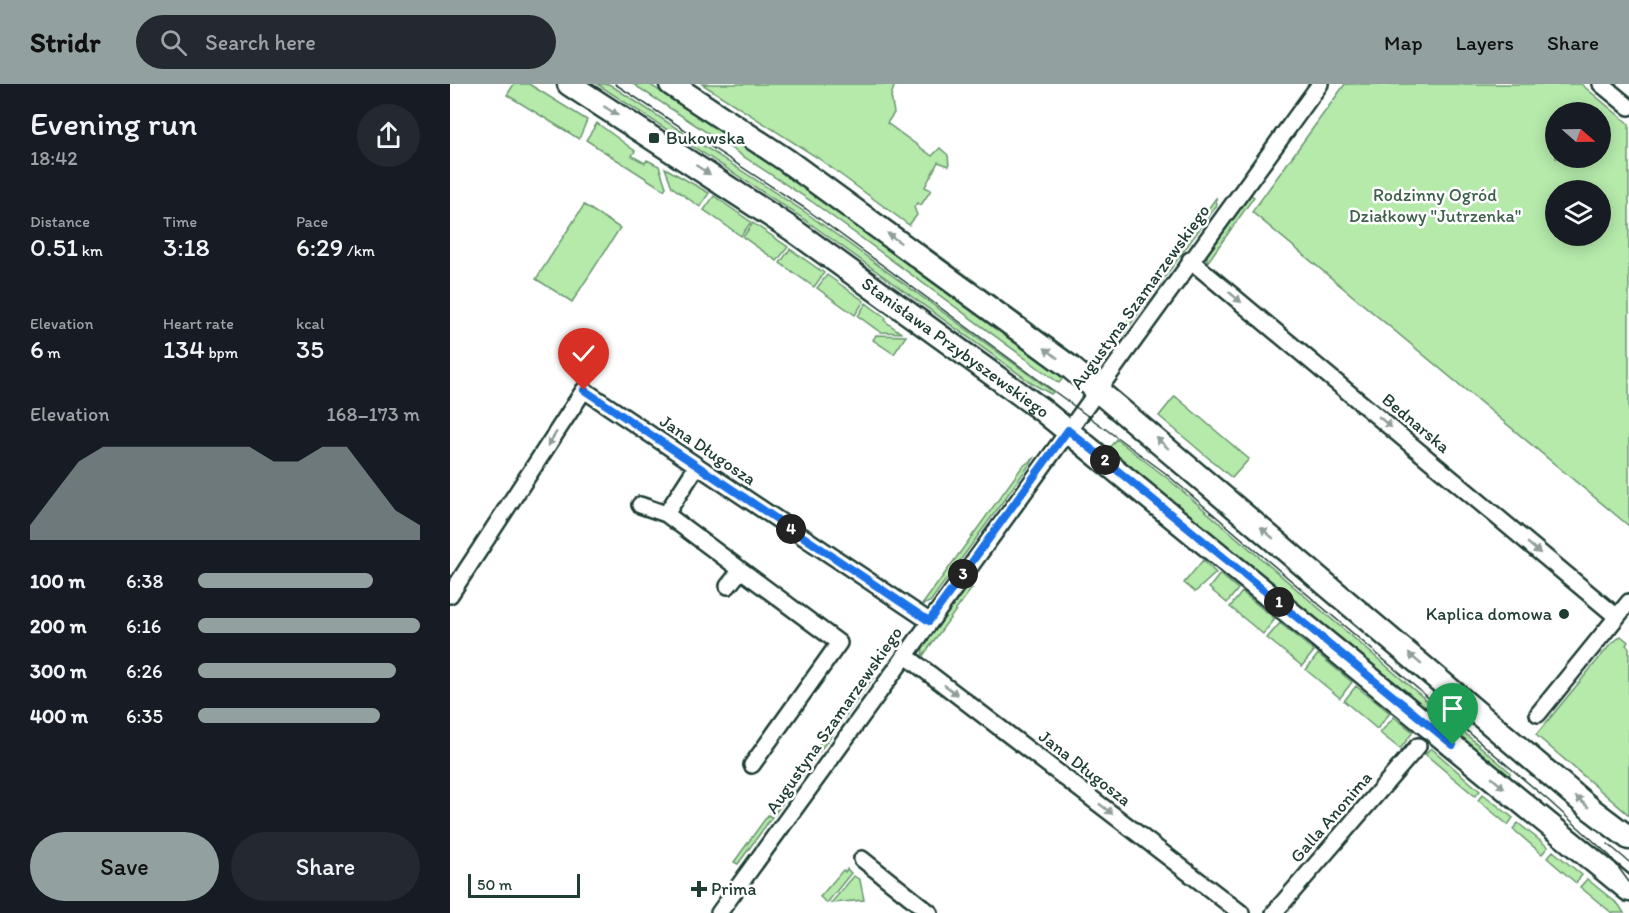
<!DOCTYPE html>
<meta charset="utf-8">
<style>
body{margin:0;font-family:Itim,sans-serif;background:#242831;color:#f1f3f6;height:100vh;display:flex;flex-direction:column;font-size:22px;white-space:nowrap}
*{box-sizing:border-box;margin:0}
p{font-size:20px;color:#9ea1a6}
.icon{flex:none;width:33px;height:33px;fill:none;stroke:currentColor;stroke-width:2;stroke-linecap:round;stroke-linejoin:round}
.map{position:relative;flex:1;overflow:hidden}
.drawer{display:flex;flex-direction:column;background:#171b24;width:450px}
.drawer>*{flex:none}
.needle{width:39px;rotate:110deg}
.tools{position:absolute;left:1095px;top:18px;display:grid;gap:12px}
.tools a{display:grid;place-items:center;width:66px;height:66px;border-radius:50%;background:#171b24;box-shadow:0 3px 15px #0003;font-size:30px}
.scale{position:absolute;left:18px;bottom:15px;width:112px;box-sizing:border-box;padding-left:6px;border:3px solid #1f3d34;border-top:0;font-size:16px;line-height:21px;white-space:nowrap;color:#1f3d34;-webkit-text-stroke:4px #fff;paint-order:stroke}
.pin{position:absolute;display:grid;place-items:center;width:51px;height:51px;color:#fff;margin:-62px -26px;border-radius:50% 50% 50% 0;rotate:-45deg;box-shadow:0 0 6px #0007}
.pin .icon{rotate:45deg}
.km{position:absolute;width:30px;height:30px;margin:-15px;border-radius:50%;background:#222;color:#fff;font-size:16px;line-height:30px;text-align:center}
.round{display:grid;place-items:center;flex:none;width:63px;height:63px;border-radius:32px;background:#242831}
.head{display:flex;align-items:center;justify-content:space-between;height:102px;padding:0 30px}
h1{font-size:33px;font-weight:600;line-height:45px}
.figures{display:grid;grid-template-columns:repeat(3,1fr);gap:9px;height:102px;padding:6px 30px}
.figures div{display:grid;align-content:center}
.figures b{font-size:26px;font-weight:600}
.figures small{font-size:16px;font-weight:400}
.figures p{font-size:16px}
.chart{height:168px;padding:12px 30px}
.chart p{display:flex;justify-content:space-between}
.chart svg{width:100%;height:108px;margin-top:6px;fill:#92a19f;opacity:.7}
.primary-button{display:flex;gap:12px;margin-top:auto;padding:12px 30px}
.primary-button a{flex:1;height:69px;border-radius:36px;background:#92a19f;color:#111;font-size:24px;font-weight:600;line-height:69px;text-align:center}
.primary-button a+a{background:#242831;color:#f1f3f6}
ul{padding:0 30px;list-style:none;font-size:20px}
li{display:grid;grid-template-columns:96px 72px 1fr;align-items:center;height:45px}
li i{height:15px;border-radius:8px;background:#92a19f}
header{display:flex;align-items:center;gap:36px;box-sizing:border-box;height:84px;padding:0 30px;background:#92a19f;color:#111}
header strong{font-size:28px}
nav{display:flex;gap:33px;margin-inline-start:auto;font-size:21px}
.search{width:420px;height:54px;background:#242831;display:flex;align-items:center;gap:15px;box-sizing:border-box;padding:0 21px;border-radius:33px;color:#9ea1a6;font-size:22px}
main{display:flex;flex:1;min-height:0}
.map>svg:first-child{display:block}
</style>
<header>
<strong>Stridr</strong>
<div class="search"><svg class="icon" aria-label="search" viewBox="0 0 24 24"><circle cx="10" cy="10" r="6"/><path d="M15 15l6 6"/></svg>Search here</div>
<nav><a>Map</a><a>Layers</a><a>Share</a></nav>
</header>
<main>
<section class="drawer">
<div class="head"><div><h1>Evening run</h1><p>18:42</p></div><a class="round"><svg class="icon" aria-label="share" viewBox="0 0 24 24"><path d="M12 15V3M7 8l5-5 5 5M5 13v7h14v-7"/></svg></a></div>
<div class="figures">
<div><p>Distance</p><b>0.51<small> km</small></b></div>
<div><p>Time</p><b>3:18</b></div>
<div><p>Pace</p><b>6:29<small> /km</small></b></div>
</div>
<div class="figures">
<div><p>Elevation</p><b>6<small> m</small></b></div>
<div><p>Heart rate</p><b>134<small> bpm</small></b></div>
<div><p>kcal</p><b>35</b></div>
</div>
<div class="chart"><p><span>Elevation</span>168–173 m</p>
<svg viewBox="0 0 160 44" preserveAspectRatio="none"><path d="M0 44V38L10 25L20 12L30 6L40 6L50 6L60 6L70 6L80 6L90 6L100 12L110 12L120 6L130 6L140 19L150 32L160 38V44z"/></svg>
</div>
<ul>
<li><b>100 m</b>6:38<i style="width:79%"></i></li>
<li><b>200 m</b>6:16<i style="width:100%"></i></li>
<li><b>300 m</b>6:26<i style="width:89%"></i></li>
<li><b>400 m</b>6:35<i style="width:82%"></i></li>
</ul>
<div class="primary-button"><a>Save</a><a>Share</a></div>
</section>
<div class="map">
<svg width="1179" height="829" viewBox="0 0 1179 829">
<rect width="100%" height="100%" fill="#fff"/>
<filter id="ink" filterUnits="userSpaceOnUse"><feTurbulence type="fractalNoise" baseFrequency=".0167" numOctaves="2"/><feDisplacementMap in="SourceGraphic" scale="12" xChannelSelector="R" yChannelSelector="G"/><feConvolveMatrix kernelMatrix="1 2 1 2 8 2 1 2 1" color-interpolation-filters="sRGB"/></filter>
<g filter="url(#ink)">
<!-- green -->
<path fill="#b5eaab" stroke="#6a9470" stroke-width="1.5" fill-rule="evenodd" d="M64,0h15l58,36 -8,19 -72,-44z
M147,0h12l196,128 248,180 -2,2 -18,-10 -232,-167z
M183,0h16l133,85 277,202 5,6 -5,6 -248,-182z
M252,0h193l-4,12 3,17 -7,10 45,33 8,-8 8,7 1,11 -11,-4 -13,25 6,3 -10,15 -4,-2 -3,4 3,8 -8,10 -91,-67z
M895,0h236l48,40v402l-377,-314zM1150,28v46h-44v-46zM1150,106v46h-44v-46z
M147,39l38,28 -3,5 13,7 2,-3 12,6 7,21 -2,3 -78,-50z
M322,52l136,97 -2,2z
M215,84l44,25 -9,14 -28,-20z
M800,110l4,3 -47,66v-8z
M264,112l37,26 -10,14 -37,-26z
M766,114l1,7 -106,146 -6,5 -1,-2z
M134,121l36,23 -48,74 -36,-23z
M303,139l35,24 -11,14 -34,-24z
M471,158l157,115 -2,3 -157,-115z
M340,165l34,24 -10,14 -34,-24z
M377,191l37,26 -9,14 -38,-27z
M416,219l20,15 -1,3 16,12 -21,-1 -22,-16z
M426,251l30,1 -12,18 -21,-14z
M725,312l74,63 -17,19 -73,-62z
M666,355l50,38 344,295v9l-403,-330z
M585,373l-105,145 -8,3 100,-138z
M753,476l13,13 -21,19 -11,-9z
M770,490l18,15 -11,14 -18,-15z
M518,501l4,3 -50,69 1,-10z
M792,508l33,27 -12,15 -33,-27z
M830,539l34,28 -12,15 -35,-28z
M1171,552l7,6 -2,3 3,3v167l-93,-80 74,-90z
M868,570l34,28 -12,16 -34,-28z
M417,594h6l-30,41 -4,-3z
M906,602l34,27 -13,16 -33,-28z
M944,633l19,15 -13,17 -20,-16z
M388,634l4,3 -35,47 -3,-3z
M981,664l49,43 -5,5 -50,-42z
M352,684l4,2 -32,45 -4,-3z
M1033,710l30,24 -5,7 -30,-25z
M318,731l4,2 -34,47 -4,-2z
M1068,739l30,24 -6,7 -29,-25z
M1103,767l29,24 -6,8 -29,-25z
M397,785l4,4 -24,30 -7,-6 23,-27 2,2z
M404,792l6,4 4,20 -33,3z
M1137,795l32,26 5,8h-12l-32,-26z"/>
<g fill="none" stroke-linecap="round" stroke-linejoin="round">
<!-- minor casing -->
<g stroke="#1f3d34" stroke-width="20">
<path id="minor" d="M1151,0l28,23
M740,176l427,357
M247,382l-31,48 75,56 -13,16
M190,421l26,9
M291,486l98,73 -87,122
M0,511l134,-205 345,231
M455,571l336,258
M1088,630l91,-112
M412,775l68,54
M269,829l601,-829
M824,829l144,-167"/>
</g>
<!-- secondary casing -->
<g stroke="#1f3d34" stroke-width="27">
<g id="secondary">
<path id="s1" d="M119,0l224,146 249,180 587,480"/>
<path d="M221,0l115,76 285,208 521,442 37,28"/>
</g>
</g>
<!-- minor -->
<use href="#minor" stroke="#fff" stroke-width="15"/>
<!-- secondary -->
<use href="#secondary" stroke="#fff" stroke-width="22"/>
<!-- tram -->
<path stroke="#1f3d34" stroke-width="1.5" d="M165,0l191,125 358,263 384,328 62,56 19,26
M1158,760l21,18"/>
</g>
<!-- one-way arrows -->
<defs><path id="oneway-solid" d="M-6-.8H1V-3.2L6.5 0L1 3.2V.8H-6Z" transform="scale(1.5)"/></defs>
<g fill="#8f9e9a">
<use href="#oneway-solid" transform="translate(161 27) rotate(33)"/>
<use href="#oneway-solid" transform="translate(253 86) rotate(33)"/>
<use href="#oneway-solid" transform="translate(444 154) rotate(-144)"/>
<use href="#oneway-solid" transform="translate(785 213) rotate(40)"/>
<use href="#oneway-solid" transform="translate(601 269) rotate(-143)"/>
<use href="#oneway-solid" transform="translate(935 338) rotate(40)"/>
<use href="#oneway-solid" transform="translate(102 355) rotate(123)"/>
<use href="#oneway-solid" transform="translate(712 359) rotate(-139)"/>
<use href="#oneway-solid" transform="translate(817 449) rotate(-139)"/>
<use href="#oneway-solid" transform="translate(1084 464) rotate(40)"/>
<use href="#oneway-solid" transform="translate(965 575) rotate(-139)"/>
<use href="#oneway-solid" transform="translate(501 606) rotate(37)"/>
<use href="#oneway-solid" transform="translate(1048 699) rotate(40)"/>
<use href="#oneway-solid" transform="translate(1132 718) rotate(-140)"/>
<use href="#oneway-solid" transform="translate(656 725) rotate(38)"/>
</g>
</g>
<g fill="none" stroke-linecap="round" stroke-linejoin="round" filter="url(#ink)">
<!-- route casing -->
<g stroke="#fff" stroke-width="12">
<path id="route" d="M134,306l345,231 139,-191 385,315"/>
</g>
<!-- route -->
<use href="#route" stroke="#1a73e8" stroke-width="8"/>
</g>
<!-- markers -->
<g fill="#1f3d34" stroke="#fff" stroke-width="2">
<rect x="198" y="48" width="12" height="12" rx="3"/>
<circle cx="1114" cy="530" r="6"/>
<path d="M246 796h6v6h6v6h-6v6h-6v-6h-6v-6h6z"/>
</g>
<g text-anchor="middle" stroke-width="5" stroke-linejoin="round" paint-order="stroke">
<!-- poi labels -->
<g font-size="18" fill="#1f3d34" stroke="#fff" text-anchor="start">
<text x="216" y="60">Bukowska</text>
<text x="1102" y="536" text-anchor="end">Kaplica domowa</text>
<text x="261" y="811">Prima</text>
</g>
<!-- park labels -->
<g font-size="18" fill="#3d604c" stroke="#fff">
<text x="985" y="117">Rodzinny Ogród<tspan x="985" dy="21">Działkowy "Jutrzenka"</tspan></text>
</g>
<!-- street labels -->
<g font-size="18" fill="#1f3d34" stroke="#fff">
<text transform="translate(690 213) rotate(-54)" y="6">Augustyna Szamarzewskiego</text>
<text dy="6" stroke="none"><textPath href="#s1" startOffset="468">Stanisława Przybyszewskiego</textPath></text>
<text transform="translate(966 339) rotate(40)" y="6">Bednarska</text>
<text transform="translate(258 366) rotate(34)" y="6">Jana Długosza</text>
<text transform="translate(384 636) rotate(-55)" y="6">Augustyna Szamarzewskiego</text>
<text transform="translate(635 684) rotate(38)" y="6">Jana Długosza</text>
<text transform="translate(881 733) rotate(-49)" y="6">Galla Anonima</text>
</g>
</g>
</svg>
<div class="tools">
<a><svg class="needle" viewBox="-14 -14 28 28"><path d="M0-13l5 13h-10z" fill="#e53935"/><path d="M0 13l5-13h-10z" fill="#9ea1a6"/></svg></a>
<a><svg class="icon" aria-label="layers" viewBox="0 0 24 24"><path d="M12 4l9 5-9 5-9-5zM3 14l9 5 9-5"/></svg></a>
</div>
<div class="scale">50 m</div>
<div class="pin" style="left:1003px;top:661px;background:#1e9e55"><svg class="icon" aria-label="arrive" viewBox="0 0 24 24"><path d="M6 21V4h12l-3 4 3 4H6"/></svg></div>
<div class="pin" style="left:134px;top:306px;background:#d93025"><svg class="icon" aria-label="check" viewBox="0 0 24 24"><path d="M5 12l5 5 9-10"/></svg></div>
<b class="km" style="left:829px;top:518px">1</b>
<b class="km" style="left:655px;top:376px">2</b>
<b class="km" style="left:513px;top:490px">3</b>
<b class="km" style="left:341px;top:445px">4</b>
</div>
</main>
